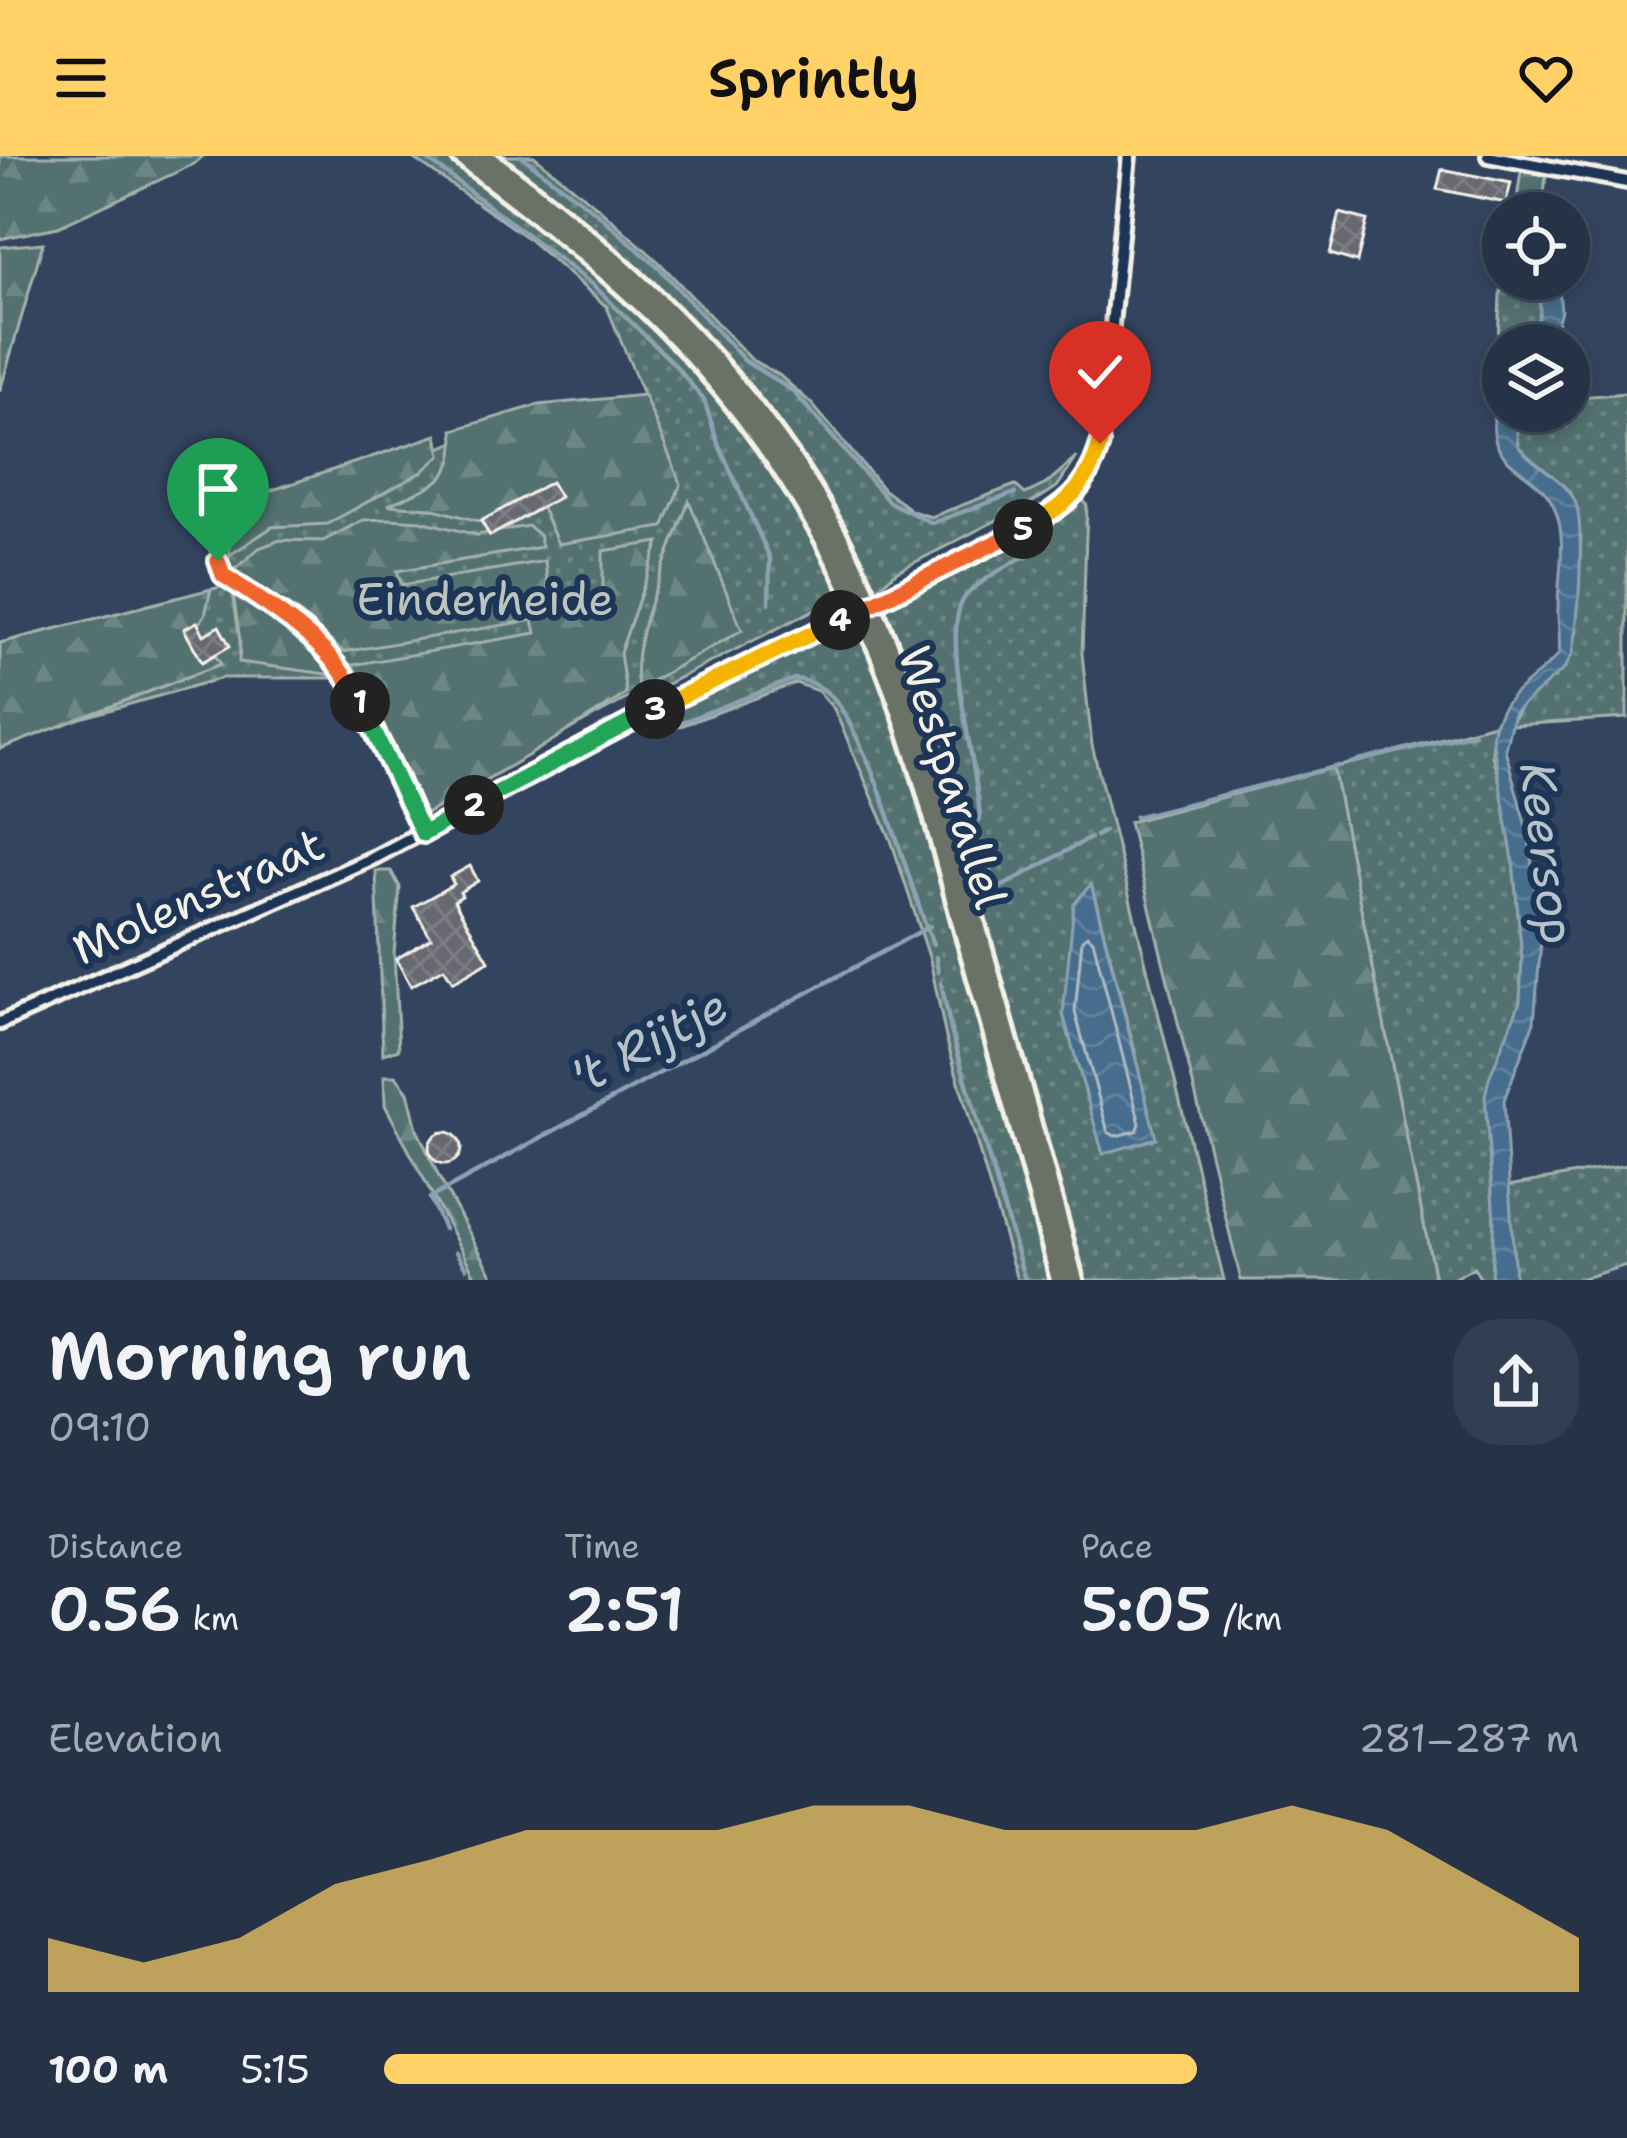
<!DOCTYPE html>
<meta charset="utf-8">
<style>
body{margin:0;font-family:"Shantell Sans",sans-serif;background:#323f52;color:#f1f3f6;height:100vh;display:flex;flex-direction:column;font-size:45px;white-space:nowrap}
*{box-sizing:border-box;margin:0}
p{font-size:39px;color:#a4aab4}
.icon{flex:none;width:66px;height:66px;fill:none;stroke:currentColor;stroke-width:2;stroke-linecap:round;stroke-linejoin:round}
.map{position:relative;height:1124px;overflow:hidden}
.side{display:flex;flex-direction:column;background:#263347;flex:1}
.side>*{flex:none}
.fabs{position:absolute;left:1482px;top:36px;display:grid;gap:24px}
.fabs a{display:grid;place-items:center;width:108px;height:108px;border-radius:50%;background:#263347;box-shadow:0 6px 18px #0003,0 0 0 3px #424e60;font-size:60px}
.pin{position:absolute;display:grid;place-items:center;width:102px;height:102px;color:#fff;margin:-123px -51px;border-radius:50% 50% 50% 0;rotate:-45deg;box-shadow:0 0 12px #0007}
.pin .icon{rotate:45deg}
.km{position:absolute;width:60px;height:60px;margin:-30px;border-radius:50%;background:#222;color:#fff;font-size:33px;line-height:60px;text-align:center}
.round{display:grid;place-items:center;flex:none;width:126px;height:126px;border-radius:48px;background:#323f52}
.summary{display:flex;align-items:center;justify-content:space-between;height:204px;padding:0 48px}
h1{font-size:66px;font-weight:600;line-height:90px}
.metrics{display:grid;grid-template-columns:repeat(3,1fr);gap:18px;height:204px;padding:12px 48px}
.metrics div{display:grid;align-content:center}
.metrics b{font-size:60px;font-weight:600}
.metrics small{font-size:33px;font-weight:400}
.metrics p{font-size:33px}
.chart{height:336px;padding:24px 48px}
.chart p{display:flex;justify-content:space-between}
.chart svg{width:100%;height:216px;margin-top:12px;fill:#ffd166;opacity:.7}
ul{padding:0 48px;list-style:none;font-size:39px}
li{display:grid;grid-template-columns:192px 144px 1fr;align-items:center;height:90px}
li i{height:30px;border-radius:15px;background:#ffd166}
header{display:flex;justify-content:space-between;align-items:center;height:156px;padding:0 48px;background:#ffd166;color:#111;font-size:54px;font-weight:600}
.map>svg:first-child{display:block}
</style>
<header><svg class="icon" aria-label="menu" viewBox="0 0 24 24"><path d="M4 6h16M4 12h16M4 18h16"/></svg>Sprintly<svg class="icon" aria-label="heart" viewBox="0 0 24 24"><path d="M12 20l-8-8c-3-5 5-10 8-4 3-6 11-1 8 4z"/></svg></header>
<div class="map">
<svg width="1627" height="1124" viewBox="0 0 1627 1124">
<defs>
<pattern id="grass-dots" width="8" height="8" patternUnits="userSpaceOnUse" patternTransform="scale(3)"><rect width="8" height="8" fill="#53716f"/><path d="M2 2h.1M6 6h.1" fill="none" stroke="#6c8684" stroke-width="1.8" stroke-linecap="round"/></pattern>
<pattern id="forest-firs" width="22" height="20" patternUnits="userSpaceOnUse" patternTransform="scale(3)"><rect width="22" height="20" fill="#53716f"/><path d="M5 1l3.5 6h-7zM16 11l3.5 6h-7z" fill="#6c8684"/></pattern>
<pattern id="water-waves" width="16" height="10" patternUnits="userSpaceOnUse" patternTransform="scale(3)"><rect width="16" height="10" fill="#466d8e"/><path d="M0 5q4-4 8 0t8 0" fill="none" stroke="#61829e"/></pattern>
<pattern id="building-cross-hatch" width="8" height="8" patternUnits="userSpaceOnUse" patternTransform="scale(3)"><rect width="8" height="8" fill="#676871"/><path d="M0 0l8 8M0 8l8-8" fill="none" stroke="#7d7e85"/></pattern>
</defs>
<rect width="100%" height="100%" fill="#33445f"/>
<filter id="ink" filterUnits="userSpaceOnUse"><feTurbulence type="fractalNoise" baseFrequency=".00833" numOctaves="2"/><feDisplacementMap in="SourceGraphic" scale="24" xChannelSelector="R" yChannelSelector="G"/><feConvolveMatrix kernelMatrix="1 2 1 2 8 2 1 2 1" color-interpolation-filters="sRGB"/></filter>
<g filter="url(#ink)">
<!-- grass -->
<path fill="url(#grass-dots)" stroke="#a4b1ac" stroke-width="3" fill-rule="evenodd" d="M410,0h44l149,116 129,137 64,92 71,137 40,113 149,529h-39l-71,-242 -16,-78 -39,-120 -57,-131 -16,-18 -22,-8 -131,49 -8,-15 176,-85 15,-12 -8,-15 -26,5 -167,84 -6,-3 -229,123 -62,-136h-128l-222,63v-98l221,-56 -13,-68 228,-69 100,-45 111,-1 -40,-97 -81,-70z
M489,0h45l62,50 63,56 93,98 27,15 32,28 73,87 28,21 19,6 84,-32 10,9 21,-10 31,-27 -20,30 -17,11 -144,74 -16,14 8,15 22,-6 143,-76 28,-23 6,10 -5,148 10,91 132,535h-146l-102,-368 -166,-431zM1092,731l44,169 16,84 -49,13 -40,-139z
M1504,123h36v34l-10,32h-27v40l-9,35 -4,-17 6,-15 4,-94z
M1627,237v325l-118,7 14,-23 41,-33 12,-34 5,-98 -39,-66 -24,-25 -3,-35h54v-13z
M1494,568l-2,31 9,31 12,74 9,97 -2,45 -17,47 -15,91 6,79 -3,61h-10l-7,-13 -23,13h-16l-102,-512z
M1627,1009v100l-50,15h-62l-7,-94z"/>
<!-- forest -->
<path fill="url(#forest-firs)" stroke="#a4b1ac" stroke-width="3" d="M0,0h203l-9,8 -136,63 -58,12z
M1521,15l25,5 -4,37h-27z
M43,87l-43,148v-144z
M644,239l37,89 -18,43 -105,17 -17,-38 -34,13 -25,3 -52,-14 -42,-3c42,-19 72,-23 65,-75l85,-25z
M437,279l4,20 -19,17 -95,52 -55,3 -42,28 -5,-49z
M689,345l53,129 -103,58c-14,-39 34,-144 50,-187z
M388,363l33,2 56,14 51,-9 11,9 3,12 -145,24 5,14 143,-24 5,45 53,-7v-48l56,-9 -39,111 6,41 -95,60 -110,63 -55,-130 -14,-22 184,-32 -3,-13 -190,32 -42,-38 -68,-43 26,-23 21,-8 43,1 40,-21z
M211,433l-6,26 -9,13 25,36 -221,85v-106z
M233,437l79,49 29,34 -102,-14 1,-21z
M1333,612l102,512h-194l-112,-458z
M376,715h15l9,16 -6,66 5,96 -16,5z
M384,920h12l12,16 9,37 22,48 56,103h-18l-92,-175z"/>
<!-- water -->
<path fill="url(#water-waves)" stroke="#8ca2b2" stroke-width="3" d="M1540,123h18l3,31 -9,35h-22l10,-32z
M1503,229v26h12l3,35c16,20 44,31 56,53 12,23 4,124 -1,154l-9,16 -50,43 -9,37 24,89 12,104 -7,80 -30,78 11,180h-24l3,-61 -9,-123 4,-18 31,-76 2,-45 -9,-97 -21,-122c5,-43 41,-55 67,-84 2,-16 -2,-32 -1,-47 0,-31 9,-66 -2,-95 -17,-52 -88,-38 -53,-127z
M1091,728l65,254 -53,16 -40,-140 11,-110z"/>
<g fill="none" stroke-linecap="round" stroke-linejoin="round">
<!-- shore -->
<path stroke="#aebcc4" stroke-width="3" d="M1087,779l6,5 47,184 -3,7 -22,5 -7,-4 -33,-120 7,-72z"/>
<!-- stream -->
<path stroke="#8ca2b2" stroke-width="4.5" d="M423,0l170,129 81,79 30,36 14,43 52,115 -1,45
M521,0l76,57 62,55 86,93 48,30 96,111 43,21 83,-30
M664,573l130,-50c18,1 37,13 46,28 43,69 63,162 93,237
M1351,607l123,-30
M1135,661l204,-51
M980,664c-1,-52 -40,-180 -17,-220 11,-19 65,-45 85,-57
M1096,680l8,-5
M982,693l15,40
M994,735l96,-53
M936,801l2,15
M941,827l10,47 74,250
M444,1073l-14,-31 500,-272
M456,1096l10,16
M471,1120l2,4"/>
</g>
<!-- building -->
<path fill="url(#building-cross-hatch)" stroke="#f4f1e8" stroke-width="3" d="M1442,13l69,14 -5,20 -69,-14z
M1340,57l27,7 -10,42 -27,-8z
M551,326l9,15 -70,39 -9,-15z
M197,466l7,13 15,-9 11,20 -28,16 -18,-33z
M470,710l8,15 -18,11 2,4 -8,5 35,60 -36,21 -9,-14 -33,18 -15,-27 35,-21 -18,-31 41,-23 -4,-7z
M429 992a16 16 0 1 1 32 0a16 16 0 1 1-32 0Z"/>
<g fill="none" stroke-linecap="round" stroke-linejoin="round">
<!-- minor casing -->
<g stroke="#f4f1e8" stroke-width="20">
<path id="minor" d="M1488,0l139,26
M218,405l5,15c28,18 61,35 86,57 43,38 94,145 114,201
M907,430c43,-21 149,-62 175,-98 9,-13 14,-29 18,-44l29,-288
M0,867l375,-166 248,-132 201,-98"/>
</g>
<!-- primary casing -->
<g stroke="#f4f1e8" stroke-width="26">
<path id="primary" d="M461,0c85,65 169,128 240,208 74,82 134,184 177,286 39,95 63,198 90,296 31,111 64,222 92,334
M484,0c125,93 238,194 323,327 85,134 126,287 168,438 33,120 68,239 99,359"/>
</g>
<!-- minor -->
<use href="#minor" stroke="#1d3557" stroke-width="10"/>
<!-- primary -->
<use href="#primary" stroke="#6a7166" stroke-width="16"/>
<!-- minor-bridge casing -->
<g stroke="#f4f1e8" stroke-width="20" stroke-linecap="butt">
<path id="minor-bridge" d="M824,471l83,-41"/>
</g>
<!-- minor-bridge -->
<use href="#minor-bridge" stroke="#1d3557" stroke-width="10"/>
</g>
</g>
<g fill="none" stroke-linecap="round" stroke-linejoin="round" filter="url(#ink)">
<!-- split-1 casing -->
<g stroke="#fff" stroke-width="24">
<path id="split-1" d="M218,405l5,14c55,37 107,66 137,127"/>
</g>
<!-- split-2 casing -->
<g stroke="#fff" stroke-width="24">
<path id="split-2" d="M360,546l63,132 51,-29"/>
</g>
<!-- split-3 casing -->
<g stroke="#fff" stroke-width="24">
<path id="split-3" d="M474,649l181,-96"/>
</g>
<!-- split-4 casing -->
<g stroke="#fff" stroke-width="24">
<path id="split-4" d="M655,553l185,-89"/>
</g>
<!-- split-5 casing -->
<g stroke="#fff" stroke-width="24">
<path id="split-5" d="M840,464l183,-91"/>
</g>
<!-- split-6 casing -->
<g stroke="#fff" stroke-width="24">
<path id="split-6" d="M1023,373c41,-22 64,-40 77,-85"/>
</g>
<!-- split-1 -->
<use href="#split-1" stroke="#f0652b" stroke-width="15"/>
<!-- split-2 -->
<use href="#split-2" stroke="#22a559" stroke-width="15"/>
<!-- split-3 -->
<use href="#split-3" stroke="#22a559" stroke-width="15"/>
<!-- split-4 -->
<use href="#split-4" stroke="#f5b400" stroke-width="15"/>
<!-- split-5 -->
<use href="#split-5" stroke="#f0652b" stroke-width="15"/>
<!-- split-6 -->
<use href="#split-6" stroke="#f5b400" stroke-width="15"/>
</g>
<g text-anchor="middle" stroke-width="12" stroke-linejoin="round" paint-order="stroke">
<!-- park labels -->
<g font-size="45" fill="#bcc4be" stroke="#1d3557">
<text x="485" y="459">Einderheide</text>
</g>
<!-- street labels -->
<g font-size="45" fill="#f4f1e8" stroke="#1d3557">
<text transform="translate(953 621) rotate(73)" y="16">Westparallel</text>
<text transform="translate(198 740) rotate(-24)" y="16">Molenstraat</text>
</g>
<!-- water labels -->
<g font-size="48" font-style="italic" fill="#b7c3c8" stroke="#1d3557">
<text transform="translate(1548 697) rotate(83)" y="17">Keersop</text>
<text transform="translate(649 885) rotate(-28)" y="17">'t Rijtje</text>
</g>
</g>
</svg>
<div class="fabs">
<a><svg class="icon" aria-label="locate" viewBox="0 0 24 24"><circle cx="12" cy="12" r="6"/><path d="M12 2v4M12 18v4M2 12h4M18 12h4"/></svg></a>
<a><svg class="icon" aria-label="layers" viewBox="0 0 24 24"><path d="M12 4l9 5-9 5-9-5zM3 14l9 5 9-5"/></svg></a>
</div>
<div class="pin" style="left:218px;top:405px;background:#1e9e55"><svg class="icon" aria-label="arrive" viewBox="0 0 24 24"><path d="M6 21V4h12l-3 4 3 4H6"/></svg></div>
<div class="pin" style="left:1100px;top:288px;background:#d93025"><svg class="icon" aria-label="check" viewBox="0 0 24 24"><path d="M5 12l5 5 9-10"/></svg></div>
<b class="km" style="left:360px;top:546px">1</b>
<b class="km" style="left:474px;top:649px">2</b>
<b class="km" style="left:655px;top:553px">3</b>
<b class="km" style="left:840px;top:464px">4</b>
<b class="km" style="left:1023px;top:373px">5</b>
</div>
<section class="side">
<div class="summary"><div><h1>Morning run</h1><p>09:10</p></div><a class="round"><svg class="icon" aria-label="share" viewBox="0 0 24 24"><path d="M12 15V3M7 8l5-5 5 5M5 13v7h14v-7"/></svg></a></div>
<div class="metrics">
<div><p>Distance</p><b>0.56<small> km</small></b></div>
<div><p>Time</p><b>2:51</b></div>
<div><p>Pace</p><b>5:05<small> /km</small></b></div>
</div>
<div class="chart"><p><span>Elevation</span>281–287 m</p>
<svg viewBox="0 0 160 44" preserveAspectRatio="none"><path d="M0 44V33L10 38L20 33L30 22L40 17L50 11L60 11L70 11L80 6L90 6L100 11L110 11L120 11L130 6L140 11L150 22L160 33V44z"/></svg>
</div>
<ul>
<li><b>100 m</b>5:15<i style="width:68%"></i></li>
</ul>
</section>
